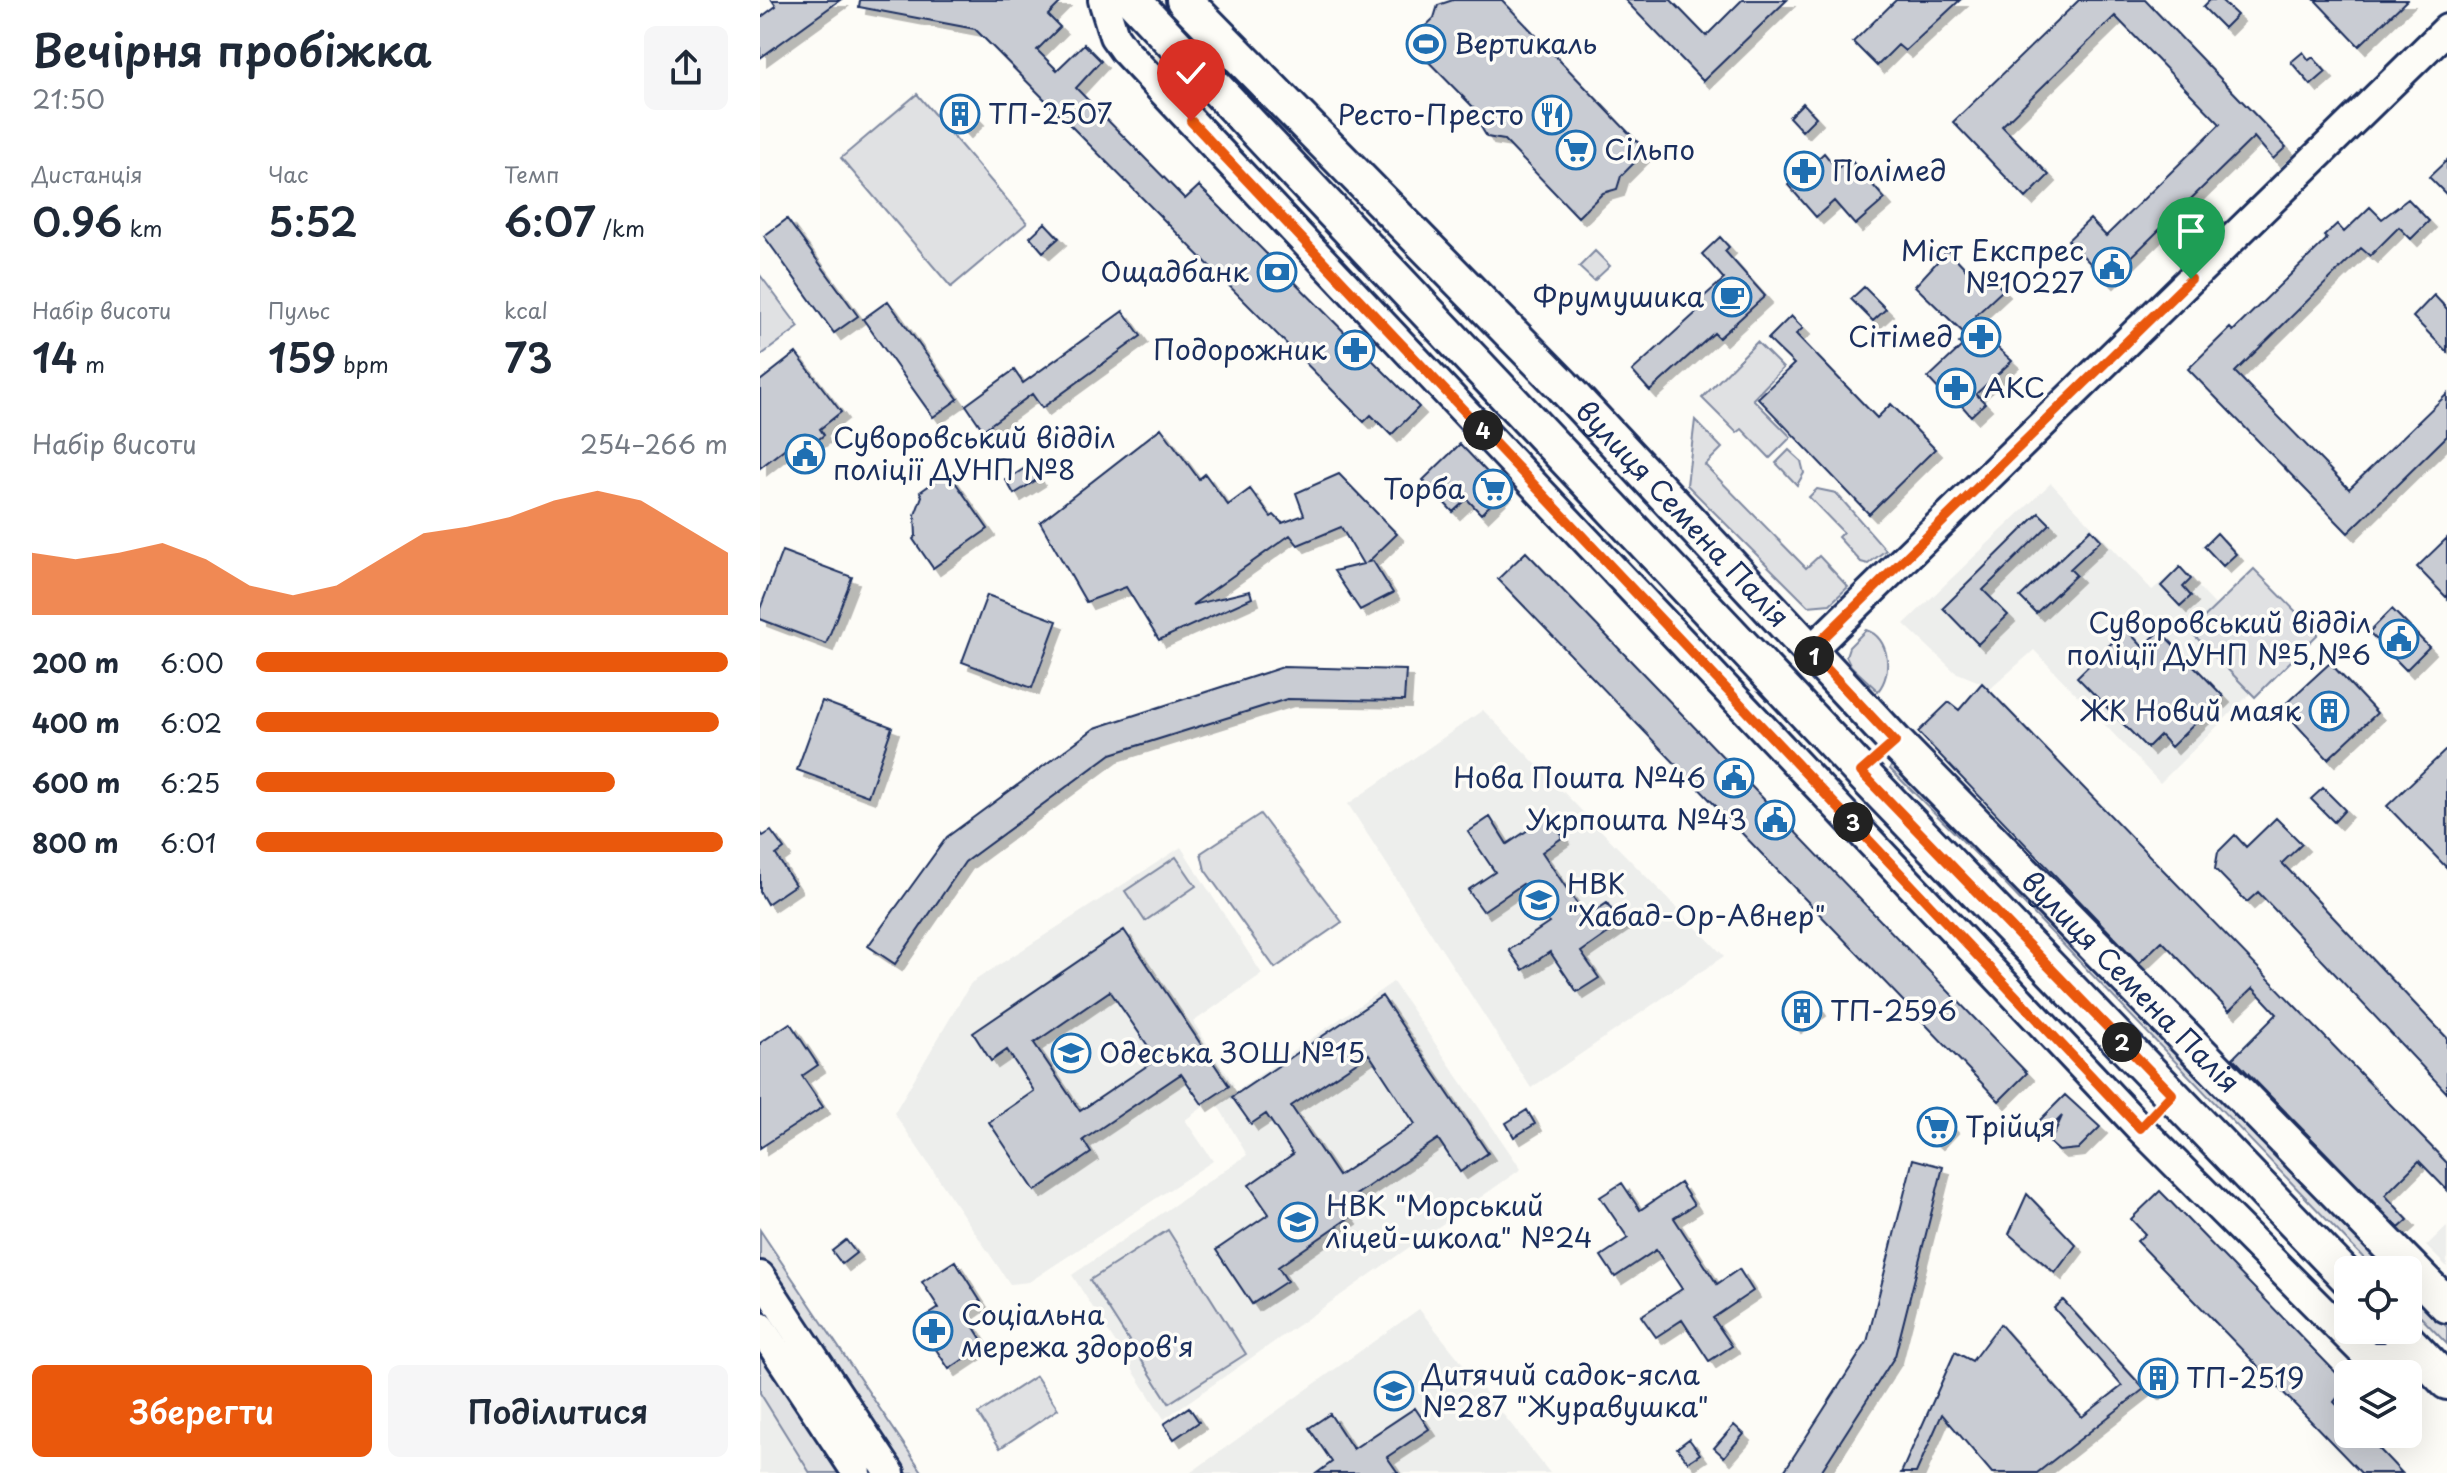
<!DOCTYPE html>
<html lang="uk">
<meta charset="utf-8">
<style>
body{margin:0;font-family:"Playpen Sans",sans-serif;background:#f6f6f7;color:#1f2937;height:100vh;display:flex;flex-direction:column;font-size:30px;white-space:nowrap}
*{box-sizing:border-box;margin:0}
p{font-size:26px;color:#747a83}
.icon{flex:none;width:44px;height:44px;fill:none;stroke:currentColor;stroke-width:2;stroke-linecap:round;stroke-linejoin:round}
.map{position:relative;flex:1;overflow:hidden}
.panel{display:flex;flex-direction:column;background:#fff;width:760px}
.panel>*{flex:none}
.buttons{position:absolute;left:1574px;top:1256px;display:grid;gap:16px}
.buttons a{display:grid;place-items:center;width:88px;height:88px;border-radius:12px;background:#fff;box-shadow:0 8px 32px #0002;font-size:40px}
.pin{position:absolute;display:grid;place-items:center;width:68px;height:68px;color:#fff;margin:-82px -34px;border-radius:50% 50% 50% 0;rotate:-45deg;box-shadow:0 0 8px #0007}
.pin .icon{rotate:45deg}
.km{position:absolute;width:40px;height:40px;margin:-20px;border-radius:50%;background:#222;color:#fff;font-size:22px;line-height:40px;text-align:center}
.round{display:grid;place-items:center;flex:none;width:84px;height:84px;border-radius:12px;background:#f6f6f7}
.overview{display:flex;align-items:center;justify-content:space-between;height:136px;padding:0 32px}
h1{font-size:44px;font-weight:600;line-height:60px}
.figures{display:grid;grid-template-columns:repeat(3,1fr);gap:12px;height:136px;padding:8px 32px}
.figures div{display:grid;align-content:center}
.figures b{font-size:40px;font-weight:600}
.figures small{font-size:22px;font-weight:400}
.figures p{font-size:22px}
.chart{height:224px;padding:16px 32px}
.chart p{display:flex;justify-content:space-between}
.chart svg{width:100%;height:144px;margin-top:8px;fill:#ea580c;opacity:.7}
.button{display:flex;gap:16px;margin-top:auto;padding:16px 32px}
.button a{flex:1;height:92px;border-radius:12px;background:#ea580c;color:#fff;font-size:32px;font-weight:600;line-height:92px;text-align:center}
.button a+a{background:#f6f6f7;color:#1f2937}
ul{padding:0 32px;list-style:none;font-size:26px}
li{display:grid;grid-template-columns:128px 96px 1fr;align-items:center;height:60px}
li i{height:20px;border-radius:10px;background:#ea580c}
main{display:flex;flex:1;min-height:0}
.map>svg:first-child{display:block}
</style>
<main>
<section class="panel">
<div class="overview"><div><h1>Вечірня пробіжка</h1><p>21:50</p></div><a class="round"><svg class="icon" aria-label="share" viewBox="0 0 24 24"><path d="M12 15V3M7 8l5-5 5 5M5 13v7h14v-7"/></svg></a></div>
<div class="figures">
<div><p>Дистанція</p><b>0.96<small> km</small></b></div>
<div><p>Час</p><b>5:52</b></div>
<div><p>Темп</p><b>6:07<small> /km</small></b></div>
</div>
<div class="figures">
<div><p>Набір висоти</p><b>14<small> m</small></b></div>
<div><p>Пульс</p><b>159<small> bpm</small></b></div>
<div><p>kcal</p><b>73</b></div>
</div>
<div class="chart"><p><span>Набір висоти</span>254–266 m</p>
<svg viewBox="0 0 160 44" preserveAspectRatio="none"><path d="M0 44V25L10 27L20 25L30 22L40 27L50 35L60 38L70 35L80 27L90 19L100 17L110 14L120 9L130 6L140 9L150 17L160 25V44z"/></svg>
</div>
<ul>
<li><b>200 m</b>6:00<i style="width:100%"></i></li>
<li><b>400 m</b>6:02<i style="width:98%"></i></li>
<li><b>600 m</b>6:25<i style="width:76%"></i></li>
<li><b>800 m</b>6:01<i style="width:99%"></i></li>
</ul>
<div class="button"><a>Зберегти</a><a>Поділитися</a></div>
</section>
<div class="map">
<svg width="1687" height="1473" viewBox="0 0 1687 1473">
<defs>
<filter id="shadow"><feDropShadow dx="7" dy="7" stdDeviation="0" flood-color="#0004"/></filter>
</defs>
<rect width="100%" height="100%" fill="#fdfcf7"/>
<filter id="ink" filterUnits="userSpaceOnUse"><feTurbulence type="fractalNoise" baseFrequency=".0125" numOctaves="2"/><feDisplacementMap in="SourceGraphic" scale="16" xChannelSelector="R" yChannelSelector="G"/><feConvolveMatrix kernelMatrix="1 2 1 2 8 2 1 2 1" color-interpolation-filters="sRGB"/></filter>
<g filter="url(#ink)">
<!-- built -->
<path fill="#edeeec" d="M1291,483l101,107 28,-23 36,39 -25,26 60,61 -91,90 -126,-133 -45,40 -7,-7 -27,-11 -51,-48z
M723,710l241,246 -193,132 -183,-284z
M421,847l81,127 -69,48 41,63 -49,35 28,41 -184,121 -19,2 -116,-171 77,-130z
M633,982l128,187 -357,250 -92,-144 175,-120 -30,-51z
M1687,1226v41l-21,-21z
M659,1309l131,164h-360z
M0,1393l50,80h-50z"/>
<!-- green -->
<path fill="#e0e1e3" stroke="#7e88a0" stroke-width="2" d="M157,94l110,129 -76,64 -110,-129z
M835,251l15,15 -16,15 -15,-14z
M0,275l39,52 -39,29z
M997,342l26,26 -30,31 38,38 -21,21 -28,-29 -5,4 -35,-35z
M935,420l27,28 -17,17 101,103 13,-12 29,31 -18,17 -22,2 -121,-121z
M1029,450l12,11 3,12 -7,12 -21,-22z
M1057,489l19,4 50,57 -18,14 -7,-2 -23,-25 5,-5 -34,-35z
M1494,569l64,65 -63,63 -65,-66z
M1106,630c24,7 27,44 12,61l-27,-25 -5,-10 3,-9z
M1133,761l498,509h-16l-395,-412 -90,-89z
M500,814l82,108 -67,46 -70,-98 -4,-17z
M416,857l20,29 -51,35 -20,-30z
M0,1230l163,243h-113l-50,-80z
M408,1230l78,124 -77,49 -79,-123z
M1648,1287l39,40v17l-39,-40z
M276,1376l22,33 -58,39 -22,-34z"/>
<!-- building -->
<path fill="#c9ccd3" stroke="#1b2f5e" stroke-width="2" fill-rule="evenodd" filter="url(#shadow)" d="M12,0h68l-80,58v-40l16,-12z
M100,0h203l-15,15 12,12 -23,23 20,20 27,-26 17,17 -25,27 109,111 14,-13 220,221 -28,28 -20,-20 -7,7 -389,-393 -116,-22z
M693,0h49l144,151 -25,25 -4,13 -14,4 -25,24 -74,-77 -17,-3 -6,-10v-12l-72,-73 25,-24 4,-13z
M865,0h46l35,36 36,-36h45l-84,81z
M1136,0h64l-55,51 -7,-6 -21,21 -24,-24z
M1319,0h66l141,147 -13,12 -19,-22 -147,144 -39,-41 22,-21 16,17 114,-112 -105,-108 -113,110 47,49 -23,23 -73,-76z
M1450,0h11l16,15 -13,13 -21,-21z
M1555,0h92l-48,46z
M1543,52l6,8 4,-3 13,15 -15,13 -20,-23z
M196,97l21,21 -13,13 -20,-22z
M1043,103l13,14 -14,14 -13,-14z
M1064,153l13,16 12,-11 36,41 -30,26 -21,-24 -18,16 -28,-32 9,-8 -4,-4 12,-11 4,5z
M1687,160v35l-18,-18z
M1648,199l21,22 -18,18 -12,-12 -29,29 -9,-8 -126,124 114,117 98,-95v42l-99,97 -160,-164 42,-41 3,3 94,-92 -3,-3 13,-12 7,8 26,-25 12,12z
M27,219l71,97 -24,17 -70,-97z
M285,223l14,15 -16,14 -13,-15z
M960,237l9,10 -4,4 40,45 -46,42 -5,-5 -64,58 -18,-20 65,-59 -5,-5 32,-28 -22,-25z
M1188,250l33,35 9,-9 13,14 -28,26 4,5 -14,13 -50,-48z
M1104,287l22,22 -13,12 -22,-22z
M1674,295l13,14v43l-34,-35z
M128,301l70,98 -25,18 -70,-98z
M363,311l18,25 -99,72 -10,-14 -49,36 -17,-25 48,-35 9,13z
M1031,316l12,12 -7,6 81,84 14,-14 44,45 -66,65 -111,-116 36,-34 -26,-25z
M1216,328l36,33 -36,33 9,9 -14,13 -25,-28 -5,4 -13,-14 34,-32 -3,-3z
M36,353l45,59 -21,17 4,6 -14,11 4,6 -14,10 -12,-16 -28,22v-87z
M401,428l38,51 6,-5 23,31 22,-16 21,28 3,-2 8,8 22,-8 -8,-22 43,-19 58,60 -29,28 5,-1 20,32 -33,17 -26,-39 29,-7 -22,-37 -43,18 -8,-10 -98,70 58,-14 2,7 -93,42 -33,-53 -40,15 -46,-80z
M700,444l45,47 -24,23 -14,-15 -14,13 -30,-32z
M270,465l8,14 -24,15 -8,-14z
M188,472l40,57 -55,39 -20,-29 3,-3 -1,-21 7,-19 -2,-4z
M1279,513l11,11 -67,66 25,25 -30,29 -35,-36z
M1331,529l10,11 -31,29 6,6 -40,38 -16,-16z
M1457,533l19,21 -13,12 -19,-20z
M1687,538v60l-30,-31z
M22,551l70,26 -26,67 -66,-25v-10z
M766,552l501,521 -28,28 -501,-522z
M1420,567l11,12 -8,8 8,9 -11,10 -19,-20z
M227,595l70,26 -25,67 -70,-26z
M1632,609l37,38 -23,23 -37,-38z
M1366,629l17,18 17,-16 63,65 -52,51 -11,-12 -13,13 -70,-71z
M1570,663l47,50 -49,46 -47,-51z
M523,667l123,3 -2,31 -117,-2 -176,55 -146,108 -70,102 -27,-18 79,-109 148,-109z
M1222,683l465,480v27l-28,-29 -34,34 23,25 -9,8 -166,-170 44,-44 -24,-26 -24,23 -67,-70 -23,22 -221,-231 31,-30 10,8z
M62,701l70,26 -24,69 -71,-26z
M1687,749v119l-60,-62z
M1563,788l22,22 -11,12 -23,-23z
M789,816l14,21 -21,15 44,65 21,-14 14,21 -40,28 18,26 -22,14 -27,-40 -27,18 -14,-20 40,-27 -26,-39 -40,27 -15,-21 27,-18 -27,-40 22,-15 17,27z
M1516,818l26,26 -20,19 165,175v55l-189,-201 -11,10 -32,-33 3,-17 17,-17 11,12z
M11,831l13,18 -8,6 19,30 -28,19 -7,-12v-60l3,4z
M364,930l105,156 -27,18 -21,-30 -98,66 8,13 -56,38 -46,-69 45,-31 -27,-41 -16,11 -18,-28zM350,991l47,68 -77,52 -46,-68z
M622,996l106,157 -28,19 -22,-33 -97,66 9,12 -72,50 9,14 -35,23 -36,-54 53,-36 -20,-29 44,-31 -27,-40 -15,10 -19,-27zM609,1054l46,70 -77,52 -47,-70z
M1050,996l9,13 -25,17 -9,-14z
M30,1023l28,42 -16,11 21,31 -63,41v-105z
M1305,1095l35,32 -22,22 -19,2 -9,-8 12,-27 -19,20 -9,-10z
M767,1110l8,14 -21,13 -8,-14z
M1177,1113l14,13 -15,16 -14,-13z
M1153,1159l30,8 -48,189 -75,117h-37l84,-131z
M862,1183l18,27 40,-27 14,22 -20,13 43,66 22,-15 14,22 -40,27 19,28 -23,15 -27,-41 -26,17 -15,-21 41,-27 -26,-39 -41,27 -14,-21 27,-18 -28,-41z
M1400,1191l188,194 -14,17 14,15v17h17l37,39h-41l-224,-232 8,-7 -14,-15z
M1267,1194l49,51 -21,28 -46,-39z
M86,1240l10,13 -14,11 -10,-13z
M195,1261l26,41 -16,11 20,32 -36,24 -31,-47 21,-14 -17,-26z
M1303,1300l81,89 -107,84h-45l-50,-59 -26,59h-15l54,-121 17,9 28,-37 82,93 40,-31 -68,-78z
M1402,1363l11,12 -20,18 -10,-13z
M429,1407l10,15 -25,17 -10,-15z
M655,1408l14,21 -42,28 11,16h-81l15,-11 -23,-34 21,-14 23,35z
M974,1425l10,9 -20,23 -10,-9z
M929,1439l11,15 -12,8 -11,-14z"/>
<g fill="none" stroke-linecap="round" stroke-linejoin="round">
<!-- minor casing -->
<g stroke="#1b2f5e" stroke-width="34">
<path id="minor" d="M343,0l11,36 10,14 1016,1078 228,229h55
M1050,651l637,-622
M0,1276l130,197
M0,1327l97,146"/>
</g>
<!-- major casing -->
<g stroke="#1b2f5e" stroke-width="40">
<g id="major">
<path d="M373,0l728,772 487,506"/>
<path id="s1" d="M424,0l379,386 332,356 552,563"/>
<path d="M1637,1330l50,52"/>
</g>
</g>
<!-- minor -->
<use href="#minor" stroke="#fdfcf7" stroke-width="28"/>
<!-- major -->
<use href="#major" stroke="#fdfcf7" stroke-width="34"/>
</g>
</g>
<g fill="none" stroke-linecap="round" stroke-linejoin="round" filter="url(#ink)">
<!-- route casing -->
<g stroke="#fff" stroke-width="16">
<path id="route" d="M431,121l949,1007 32,-34 -311,-322 34,-30 -85,-91 381,-372"/>
</g>
<!-- route -->
<use href="#route" stroke="#ea580c" stroke-width="10"/>
</g>
<!-- icons -->
<defs>
<g id="stadium-ring" transform="scale(2)"><circle r="9.5" fill="#fdfcf7" stroke="#1f6fb2" stroke-width="1.5"/><path d="M0-5a6.5 5 0 1 0 0 10a6.5 5 0 1 0 0-10ZM-3.5-1.8h7v3.6h-7Z" fill="#1f6fb2"/></g>
<g id="building-ring" transform="scale(2)"><circle r="9.5" fill="#fdfcf7" stroke="#1f6fb2" stroke-width="1.5"/><path d="M-4-6H4V6H1V3H-1V6H-4ZM-2.5-4.3h1.7v1.8h-1.7ZM.8-4.3h1.7v1.8H.8ZM-2.5-1h1.7V.8h-1.7ZM.8-1h1.7V.8H.8Z" fill="#1f6fb2"/></g>
<g id="restaurant-ring" transform="scale(2)"><circle r="9.5" fill="#fdfcf7" stroke="#1f6fb2" stroke-width="1.5"/><path d="M-5-6h1v4h1v-4h1v4h1v-4h1v5L-1.5 .5V6h-2V.5L-5-1ZM5-6V6H3V1.5H1.5Q1.5-4 5-6Z" fill="#1f6fb2"/></g>
<g id="supermarket-ring" transform="scale(2)"><circle r="9.5" fill="#fdfcf7" stroke="#1f6fb2" stroke-width="1.5"/><path d="M-6-5.5h2.5l.6 2H6L4.5 2H-2.5L-4.4-4H-6ZM-1.5 3.2a1.3 1.3 0 1 0 .1 0ZM3 3.2a1.3 1.3 0 1 0 .1 0Z" fill="#1f6fb2"/></g>
<g id="pharmacy-ring" transform="scale(2)"><circle r="9.5" fill="#fdfcf7" stroke="#1f6fb2" stroke-width="1.5"/><path d="M-2-6h4v4h4v4h-4v4h-4v-4h-4v-4h4Z" fill="#1f6fb2"/></g>
<g id="civic-ring" transform="scale(2)"><circle r="9.5" fill="#fdfcf7" stroke="#1f6fb2" stroke-width="1.5"/><path d="M-.6-6.5H3V-4.5H.6V-3L4-1V1h2V6H-6V1h2V-1L-.6-3ZM-1.2 2.5V6h2.4V2.5Z" fill="#1f6fb2"/></g>
<g id="bank-ring" transform="scale(2)"><circle r="9.5" fill="#fdfcf7" stroke="#1f6fb2" stroke-width="1.5"/><path d="M-6-4H6V4H-6ZM0-2.3a2.3 2.3 0 1 0 0 4.6a2.3 2.3 0 1 0 0-4.6Z" fill="#1f6fb2"/></g>
<g id="cafe-ring" transform="scale(2)"><circle r="9.5" fill="#fdfcf7" stroke="#1f6fb2" stroke-width="1.5"/><path d="M-5.5-4.5H6V0H3Q3 3.5 0 3.5H-2.5Q-5.5 3.5-5.5 0ZM3-3.2v2h1.7v-2ZM-6 4.5H4V6H-6Z" fill="#1f6fb2"/></g>
<g id="school-ring" transform="scale(2)"><circle r="9.5" fill="#fdfcf7" stroke="#1f6fb2" stroke-width="1.5"/><path d="M0-5L7-2L0 1L-7-2ZM-4 1L0 2.5L4 1V4Q0 6-4 4Z" fill="#1f6fb2"/></g>
</defs>
<g fill-rule="evenodd">
<use href="#stadium-ring" x="666" y="44"/>
<use href="#building-ring" x="200" y="114"/>
<use href="#restaurant-ring" x="792" y="115"/>
<use href="#supermarket-ring" x="816" y="150"/>
<use href="#pharmacy-ring" x="1044" y="171"/>
<use href="#civic-ring" x="1352" y="267"/>
<use href="#bank-ring" x="517" y="272"/>
<use href="#cafe-ring" x="972" y="297"/>
<use href="#pharmacy-ring" x="1221" y="337"/>
<use href="#pharmacy-ring" x="595" y="350"/>
<use href="#pharmacy-ring" x="1196" y="388"/>
<use href="#civic-ring" x="45" y="454"/>
<use href="#supermarket-ring" x="733" y="489"/>
<use href="#civic-ring" x="1639" y="639"/>
<use href="#building-ring" x="1569" y="711"/>
<use href="#civic-ring" x="974" y="778"/>
<use href="#civic-ring" x="1015" y="820"/>
<use href="#school-ring" x="779" y="900"/>
<use href="#building-ring" x="1042" y="1011"/>
<use href="#school-ring" x="311" y="1053"/>
<use href="#supermarket-ring" x="1177" y="1127"/>
<use href="#school-ring" x="538" y="1222"/>
<use href="#pharmacy-ring" x="173" y="1331"/>
<use href="#building-ring" x="1398" y="1378"/>
<use href="#school-ring" x="634" y="1391"/>
</g>
<g text-anchor="middle" stroke-width="7" stroke-linejoin="round" paint-order="stroke">
<!-- poi labels -->
<g font-size="28" fill="#1b2f5e" stroke="#fdfcf7" text-anchor="start">
<text x="694" y="54">Вертикаль</text>
<text x="228" y="124">ТП-2507</text>
<text x="764" y="125" text-anchor="end">Ресто-Престо</text>
<text x="844" y="160">Сільпо</text>
<text x="1072" y="181">Полімед</text>
<text x="1324" y="261" text-anchor="end">Міст Експрес<tspan x="1324" dy="32">№10227</tspan></text>
<text x="489" y="282" text-anchor="end">Ощадбанк</text>
<text x="944" y="307" text-anchor="end">Фрумушика</text>
<text x="1193" y="347" text-anchor="end">Сітімед</text>
<text x="567" y="360" text-anchor="end">Подорожник</text>
<text x="1224" y="398">АКС</text>
<text x="73" y="448">Суворовський відділ<tspan x="73" dy="32">поліції ДУНП №8</tspan></text>
<text x="705" y="499" text-anchor="end">Торба</text>
<text x="1611" y="633" text-anchor="end">Суворовський відділ<tspan x="1611" dy="32">поліції ДУНП №5,№6</tspan></text>
<text x="1541" y="721" text-anchor="end">ЖК Новий маяк</text>
<text x="946" y="788" text-anchor="end">Нова Пошта №46</text>
<text x="987" y="830" text-anchor="end">Укрпошта №43</text>
<text x="807" y="894">НВК<tspan x="807" dy="32">"Хабад-Ор-Авнер"</tspan></text>
<text x="1070" y="1021">ТП-2596</text>
<text x="339" y="1063">Одеська ЗОШ №15</text>
<text x="1205" y="1137">Трійця</text>
<text x="566" y="1216">НВК "Морський<tspan x="566" dy="32">ліцей-школа" №24</tspan></text>
<text x="201" y="1325">Соціальна<tspan x="201" dy="32">мережа здоров'я</tspan></text>
<text x="662" y="1385">Дитячий садок-ясла<tspan x="662" dy="32">№287 "Журавушка"</tspan></text>
<text x="1426" y="1388">ТП-2519</text>
</g>
<!-- street labels -->
<g font-size="28" fill="#1b2f5e" stroke="#fdfcf7">
<text dy="10" stroke="none"><textPath href="#s1" startOffset="716">вулиця Семена Палія</textPath></text>
<text dy="10" stroke="none"><textPath href="#s1" startOffset="1364">вулиця Семена Палія</textPath></text>
</g>
</g>
</svg>
<div class="buttons">
<a><svg class="icon" aria-label="locate" viewBox="0 0 24 24"><circle cx="12" cy="12" r="6"/><path d="M12 2v4M12 18v4M2 12h4M18 12h4"/></svg></a>
<a><svg class="icon" aria-label="layers" viewBox="0 0 24 24"><path d="M12 4l9 5-9 5-9-5zM3 14l9 5 9-5"/></svg></a>
</div>
<div class="pin" style="left:1431px;top:279px;background:#1e9e55"><svg class="icon" aria-label="arrive" viewBox="0 0 24 24"><path d="M6 21V4h12l-3 4 3 4H6"/></svg></div>
<div class="pin" style="left:431px;top:121px;background:#d93025"><svg class="icon" aria-label="check" viewBox="0 0 24 24"><path d="M5 12l5 5 9-10"/></svg></div>
<b class="km" style="left:1054px;top:656px">1</b>
<b class="km" style="left:1362px;top:1042px">2</b>
<b class="km" style="left:1093px;top:822px">3</b>
<b class="km" style="left:723px;top:430px">4</b>
</div>
</main>
